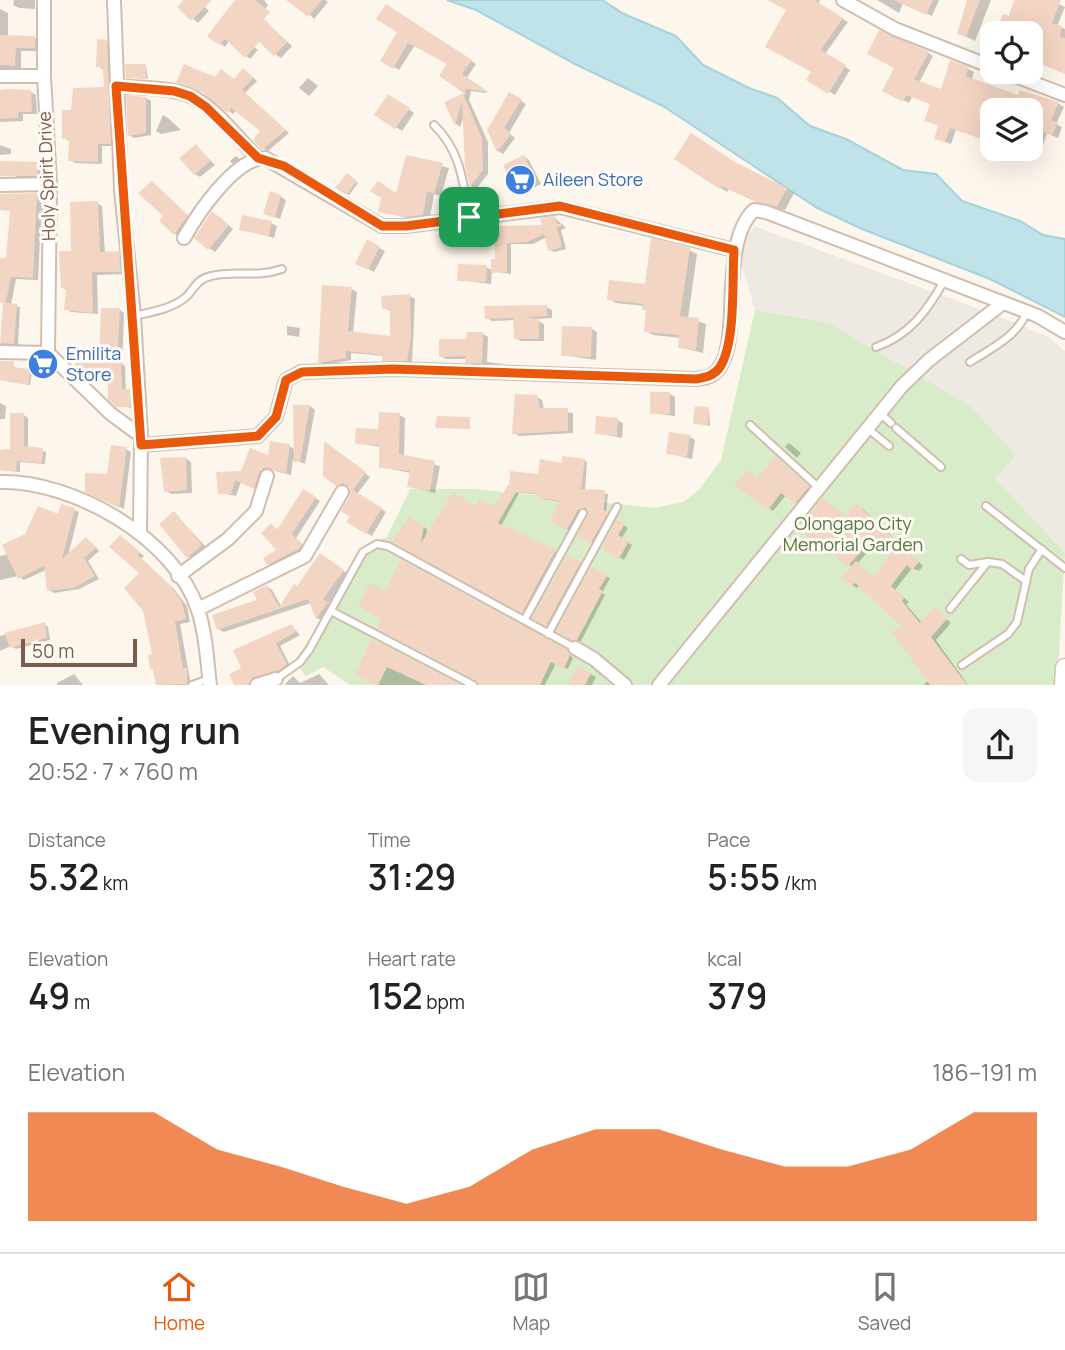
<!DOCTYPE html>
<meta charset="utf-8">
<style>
body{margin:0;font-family:Manrope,sans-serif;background:#f6f6f6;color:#222;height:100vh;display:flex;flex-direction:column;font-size:26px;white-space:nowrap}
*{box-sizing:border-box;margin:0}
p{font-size:23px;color:#767676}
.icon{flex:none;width:38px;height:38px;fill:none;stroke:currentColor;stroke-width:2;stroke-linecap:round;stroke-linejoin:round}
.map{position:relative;height:685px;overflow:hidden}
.sheet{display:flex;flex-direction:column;background:#fff;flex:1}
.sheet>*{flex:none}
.fabs{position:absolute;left:980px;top:21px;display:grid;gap:14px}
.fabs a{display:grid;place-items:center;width:63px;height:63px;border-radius:14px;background:#fff;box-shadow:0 7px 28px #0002;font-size:35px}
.scale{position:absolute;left:21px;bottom:18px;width:116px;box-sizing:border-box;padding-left:7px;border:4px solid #7a5c4d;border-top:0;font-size:19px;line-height:24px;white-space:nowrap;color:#7a5c4d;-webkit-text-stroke:5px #fffaf3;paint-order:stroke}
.pin{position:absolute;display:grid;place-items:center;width:60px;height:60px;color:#fff;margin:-30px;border-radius:14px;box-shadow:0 4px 10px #0006}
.round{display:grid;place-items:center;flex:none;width:74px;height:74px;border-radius:14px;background:#f6f6f6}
.head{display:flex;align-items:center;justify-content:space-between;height:119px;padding:0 28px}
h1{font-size:38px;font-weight:600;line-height:52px}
.stats{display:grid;grid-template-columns:repeat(3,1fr);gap:10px;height:119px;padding:7px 28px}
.stats div{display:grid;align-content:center}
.stats b{font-size:35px;font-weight:600}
.stats small{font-size:19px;font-weight:400}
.stats p{font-size:19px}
.chart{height:196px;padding:14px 28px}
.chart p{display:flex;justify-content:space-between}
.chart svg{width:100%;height:126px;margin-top:7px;fill:#ea580c;opacity:.7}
.tabs{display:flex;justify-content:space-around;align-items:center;height:98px;border-top:2px solid #e0e0e0;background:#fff;font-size:19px;color:#767676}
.tabs a{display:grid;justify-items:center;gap:4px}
.tabs .active{color:#ea580c}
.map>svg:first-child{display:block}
</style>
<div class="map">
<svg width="1065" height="685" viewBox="0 0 1065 685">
<rect width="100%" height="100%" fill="#fdf6ec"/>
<!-- industrial -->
<path fill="#efe9e4" d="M754,226l236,87 57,23 18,15v202l-70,-75 -80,-104 -86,-51 -74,-13 -17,-58z"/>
<!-- green -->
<path fill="#d8ecc9" d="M755,310l74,13 141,83 46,49 -21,23 70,75 -8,132h-707l-27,-18 -17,9 -12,-14 82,-121 11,-4 23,-48h65l180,19 28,-6 16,-12 22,-30z"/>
<!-- water -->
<path fill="#bfe3e8" stroke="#a5d3da" stroke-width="2" d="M447,0h155l22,14 52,22 27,29 46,23 28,10 33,28 36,13 57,31 33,4 26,27 58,20 23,14 22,4v78l-75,-38 -128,-50 -45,-21 -154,-102 -88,-42 -99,-54z"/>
<!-- shadow -->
<path fill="#0003" fill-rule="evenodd" d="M14,0h21v9l-16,-1 -6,-3z
M186,0h12l11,11 -11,12 -18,-16z
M237,0h27l4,5 -24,34 14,11 -8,9 -21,-18 -4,6 -15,-11z
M296,0h29l3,2 -14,17z
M770,0h50l-2,4 30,18 -23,32 25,16 -15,25 -26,-15 5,-9 -25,-61z
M877,0h62l-7,16 -29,-13 -4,10z
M969,0h22l-16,41 -16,-8z
M1016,0h34l15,7 -8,19 8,3v43l-34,-12v-27l-32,-2 11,-13z
M386,7l90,57 -10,15 22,14 -17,-2 -2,9 19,42v32l-12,15 -5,-3 -4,-19 -3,-52 -4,12 -4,-3 -10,-22 19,-8 -24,-18 9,-12 -35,-19 -16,25 -17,-10 17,-28z
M0,9l8,4v24l27,1 6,4v9h-20v17l-21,1z
M273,29l19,17 -11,12 -6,-4z
M106,42l5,3 4,101h-13v18l-27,-1 -5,-3 1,-19 -8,-3 10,-26 32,-23 -2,-20 -5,-3z
M928,53l5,3 -14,27 23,9 26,-23 6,3 -2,7 47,18 2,-5 38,12 5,3 -8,17 6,3 -4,11 -11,-5 -7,22 -11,-4 -4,-2h6v-39h-39v32l-36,-12 -5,14 -9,-3 -2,-15 -8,-3 -1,-19 -19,-7 -3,6 -25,-13z
M146,66l2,13 -21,-2z
M248,73l9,8 -12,12 44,40 -21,18 -5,-3 -1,-17 -26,-21 -3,4 -27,-21z
M308,78l10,8 -9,10 -10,-8z
M31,92l5,3 1,19h-14v7l-23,1v-22z
M510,94l16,10 -17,29 6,5 -12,16 -5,-3 -9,-21z
M146,98l5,3v34l-17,3 -5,-3z
M394,99l20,14 -12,18 -26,-17z
M163,115l5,3 13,12 -20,4 -5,-3z
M0,145l11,4v5l-11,1z
M196,146l19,19 -15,12 -5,-3z
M236,156l5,4 -7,5 -4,-4z
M408,157l41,11 -8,28 -7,-2 -4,24 -15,2 -35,-9 17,-16z
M524,157l5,3 12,24 -18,9 -6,-3z
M676,159l62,7 56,27 -9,17 -22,-5 -34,-16 -2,3z
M37,164l6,3v11h-24l-5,-3z
M347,175l11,8 -9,12 -12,-7z
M153,183l39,36 -12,18 -5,-3z
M36,195l6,3 -4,82 -22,-1 -5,26 9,2 -2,38 -18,3 5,-45 -5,-1v-43l8,1z
M280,196l6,4 -6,19 -15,-6z
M97,203l5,3 3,47 18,3 2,18 -28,1 1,39 -27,-2 -5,-3 1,-19 -5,-3 10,-34z
M218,216l15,13 -18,23 -6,-4z
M555,218l11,10 -5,2 5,19 -12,3 -4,-2 -3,-13 -14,7h-22v30l-19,-3 -1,13 -32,-4 27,-13 7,4 4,-11v-32l47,-1z
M271,223l6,3 -3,12 -33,-9z
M367,242l18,9 -11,21 -17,-9z
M689,250l8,4 -9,64 18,6 -3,29 -23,-6 1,-9 -28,-3 -7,-4 1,-20 -3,-5 -28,-3 -7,-4 38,-13z
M352,289l5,3 -4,41 39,5v-27l-9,-3 27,-12 5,3 -3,64h-23l-5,-7 -33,-3v7l-26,5 -5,-3z
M546,307l6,3v8l-17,1 9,5v17h-23l-6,-3v-18l-23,1 -5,-3z
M120,310l4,3 -2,51 3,2 1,25 8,3 1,15 -18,-4 -7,-26 -24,-4 15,-14z
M287,326l13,2 -1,9 -12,-2z
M592,329l5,3 -1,28 -34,-5z
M483,334l5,3 -1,25 19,2 -34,1 -5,-6h-21l-5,-3z
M0,361l13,2 2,6 17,3 -2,13 -30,-5z
M670,394l5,3v19l-24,-3z
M537,397l5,3 2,10 29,3v20l-54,3 -5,-3z
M0,403l6,3 -1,13h-5z
M310,406l5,4 -10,54 -12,-5 -2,16 -20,-5 -7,6 -5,15 -18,-9 -5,14 -16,-3 23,-21 46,-26 7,4 -1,-43z
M709,409l1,17 -15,-3z
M24,415l4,3v30l18,4 -1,12 -25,-2v10l-20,-2v-19h11z
M399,415l6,3 -1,39 36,9 -5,27 -26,-7 2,-13 -30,-6v-20l-24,-4 23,-12z
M617,420l6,3 -1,15 -25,-5z
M690,437l5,3 -3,19 -25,-6z
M789,443l12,10 -4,5 -12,-11z
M329,447l41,30 -13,17 29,18 -14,24 -23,-14 3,-6 -1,-31 -8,3 -6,-4z
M126,449l5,3 -7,57 -32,-15z
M185,458l6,4 1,31 -21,1 -5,-3z
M584,460l3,2 -2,29 23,3 -2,20 4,2 -15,28 -16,-9 11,-20 -1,-5 -7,1 -11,20 -19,-11 10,-18 -19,-3 -3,-4 -21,-2 -18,33 58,27 -33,60 -132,-72 16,-22 17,10 -1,10 51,-30 18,-1 16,-24z
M780,461l32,29 -12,15 -14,-10 -13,16 -4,-3 -11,-28z
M304,491l16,10 -24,37 10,10 -32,19 -5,-3 10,-14 -8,-25 8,6z
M862,508l61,58 -4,5 -7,-3 -17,22 14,12 -3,2 16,19 18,-10 11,10 -15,17 32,45h-44l4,-5 -24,-54 -44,-41 -3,3 -5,-3v-18l-19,-16 -3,4 -5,-3 -17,-17zM878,540l16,12 -20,26 -17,-14z
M74,510l5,2 -11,44 18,-16 5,2 8,9 -11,10 11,18 -20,10 -25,4 -5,-3 -3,-20 -22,10 -6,-4 -18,4v-24l8,-2 51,-38z
M174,513l33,35 -13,12 -6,-4z
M618,521l10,7 -7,11 11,6 -8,15 -21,-12z
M121,537l23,19 -3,3 32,29 14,18 3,16 -10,2 11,61h-33l-7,-29h4l-14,-83z
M567,557l16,8 -33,61 -16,-9z
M326,559l22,15 -20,30 4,3 -10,14 -5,-3 -6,-15 -87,29 -6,-3 42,-28 7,-15 5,4 9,16z
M592,569l18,9 -8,15 3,2 -24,46h-3l-20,-10z
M385,594l181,57 7,7 -5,11 -12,-6 -11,22h-66l-2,-6 -93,-60z
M44,624l4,3 2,13 -34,9 -5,-3 -11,5v-15z
M292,626l8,9 -20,11 11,21 -36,18h-19l7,-16z
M373,641l84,44h-79z
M74,674l9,11h-26v-2z
M319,674l10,11h-45l9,-9 7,7z
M590,674l6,3 -4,8h-20z"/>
<!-- building -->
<path fill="#f3d5c3" d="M184,0h28l-21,21 -14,-14z
M235,0h20l15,12 -6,7 23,23 -13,14 -15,-14 -14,16 -20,-19 -6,6 -12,-9z
M286,0h36l-14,17z
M767,0h47l29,18 -22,32 25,15 -18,29 -22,-14 5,-8 -46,-25 21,-37z
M894,0h39l-7,15z
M967,0h13l-14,37 -9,-3z
M1014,0h47l-9,23 10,3 -2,10 5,2v36l-34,-14v-27h-35l7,-19 6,2z
M386,4l86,56 -10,14 27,18 -23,-3 -2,7 18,42 1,32 -13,17 -5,-20 -3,-66 -7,25 -11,-24 20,-9 -25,-17 8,-12 -39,-21 -15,26 -13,-8 17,-29 -21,-13z
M879,30l50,22 -15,27 27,10 9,-29 19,7 -3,9 52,19 2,-5 39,12 -8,18 7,3 -6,13 -11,-5 -7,25 -3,-1v-45h-39v32l-42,-14 -5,14 -11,-3 4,-14 -14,-4 6,-17 -24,-9 -3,7 -21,-11 12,-23 -27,-14z
M0,35l35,1v12h-19l-1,18 -15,-1z
M97,39l10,1 4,104h-13v18l-30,-1 1,-22h-7v-29h9l2,-22 31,-1 -1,-20h-7z
M125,64h21v15l-20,-1z
M184,64l31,13 6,-8 13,10 9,-11 10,10 -11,12 44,40 -24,20 -9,-10 7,-9 -29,-23 -3,5 -26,-21 -26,-9z
M9,89l22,1 1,22h-14v6l-18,1v-29z
M509,92l13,7 -18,29 7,6 -14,18 -10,-22z
M388,94l22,14 -15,21 -21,-14z
M126,95l20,2v36l-18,3z
M691,133l44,29 52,26 -10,19 -23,-6 -33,-15 -2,3 -45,-30z
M196,144l14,17 -16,14 -15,-17z
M406,155l37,8 -9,30 -7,-1 -4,23 -17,2 -28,-5 3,-14 -11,-7 8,-10 18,12z
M524,155l12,26 -20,10 -13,-26z
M0,161l38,1 -1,14h-37z
M347,173l10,8 -11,14 -11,-7z
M152,181l36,34 -14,20 -15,-14 4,-5 -25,-23z
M270,191l11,4 -6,23 -12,-4z
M37,193l-4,85 -22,-1 -5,25h-6v-44h6l4,-47 -10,-1v-16z
M98,201l2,51 19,-1 2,21h-29l1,41 -29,-3 2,-22h-5l-2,-37h12l-1,-49z
M212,211l17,14 -21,25 -14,-12z
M242,215l30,6 -3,15 -30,-6z
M555,216l2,8h7l-7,4 5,19 -14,4 -4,-17 -17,8 -20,1v29l-16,1v-14h4v-33l47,-1 -2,-7z
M651,238l39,10 -10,68 19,2 -3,32 -18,-2 1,-13 -35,-3 2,-22h-4l1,-6 -36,-4 2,-20 36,4z
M367,239l13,7 -12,24 -13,-6z
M458,264l29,1 -1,17 -29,-1z
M322,285l30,2 -4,44 42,5v-27h-8l-1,-13 29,-2 1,44 -4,23h-25v-6l-36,-4v7l-28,5z
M3,302l14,2 -3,40 -14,-1z
M547,305v11l-21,1 13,2v20h-25l-1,-21 -28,1 -1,-13z
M101,308h19l-3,54 4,-1 1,28h8l1,18h-15l-8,-8v-22l-24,-1 -9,-9 1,-9 23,1z
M562,326l30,1 -1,30 -30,-1z
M467,332h16l-1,31h-17v-7l-26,1v-18h27z
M0,361h14l-1,6 18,2 -3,16 -28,-5z
M650,392h20v22h-20z
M515,394l22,1 3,13h28v23l-56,3z
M293,405h17l-10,57h-6z
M695,406l14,1 -1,18 -15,-1z
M379,412l21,1 -1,41 36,7 -5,30 -23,-4 3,-16 -31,-3v-23l-24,-1 1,-16 22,1z
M10,413h14v33l19,2 -1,15 -25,-2 -1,10 -16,-1v-20l10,-1z
M437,416l33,1v12l-35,-1z
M596,416l22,2 -1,18 -22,-2z
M669,432l21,3 -3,22 -21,-3z
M270,441l20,3 -4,29 -22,-5 -5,5 -5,16 -19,-9 -4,14h-13l-2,-22 25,-1 9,-23 18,7z
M324,441l42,31 -13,18 29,18 -16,26 -20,-12 4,-5 -9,-6 9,-15 -1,-9 -6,-4 -7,3 -13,-10z
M111,445l16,2 -8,61 -34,-16v-19l22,1z
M562,456l23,3 -4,30 24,1 -1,20 4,3 -17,30 -14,-7 11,-21 -2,-7 -8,2 -11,20 -17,-9 10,-20 -22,-3v-4l-22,-2 -18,31 58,27 -34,63 -130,-71 17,-25 15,9 -3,17 32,-51 23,14 3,-7 15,7 15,-22 1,-13 28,3 2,-15 22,4z
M776,456l33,31 -14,17 -14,-11 -13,17 -34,-25 13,-15 10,8z
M186,457l1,33 -23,2 -4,-34z
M303,489l13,8 -24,37 10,10 -3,5 -32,16 -4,-7 13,-8 -15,-17 10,-10 6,7z
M823,498l23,18 10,-13 63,59 -7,8 -5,-5 -16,21 13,12 -2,3 18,22 14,-16 13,12 -16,18 36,48h-37l-38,-53 9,-6 -46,-43 -4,3 -10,-9 15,-16 17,16 18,-24 -18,-15 -26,29 -19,-18 -4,4 -19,-18 11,-12 -8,-7z
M61,504l14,4 -13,51 24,-22 10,11 -12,10 11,18 -21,12 -27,3 -3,-25 -26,13 -16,-34 23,-11 13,-28 20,8z
M174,511l28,34 -15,13 -28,-34z
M617,519l8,5 -7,11 11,6 -10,18 -18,-10z
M120,535l20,17 -2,3 30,28 14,19 4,17 -11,3 8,46h4v16l-31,1 -3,-16h-3l-2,-14 4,-1 -9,-43 -19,-23 15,-15 -30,-26z
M320,553l24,17 -21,29 5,3 -12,17 -8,-20 -91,31 -5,-15 45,-15 -4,-8 14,-7 12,22 15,-23 3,2z
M567,555l14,7 -35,64 -14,-8z
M401,560l166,90 3,5 -6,14 -13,-7 -11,23h-61l-3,-5 -99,-51 4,-10 -23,-13 12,-23 15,8z
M591,567l17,8 -9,14 4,2 -26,49h-5l-16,-9z
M45,622l2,16 -37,10 -6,-15z
M292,624l4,8 -20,11 11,21 -9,7 -24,6 -6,8h-14l-5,-11 12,-6 -8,-18z
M372,639l89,46h-35l-39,-18 -9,18h-3l-21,-11z
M577,666l14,7 -6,12h-17z"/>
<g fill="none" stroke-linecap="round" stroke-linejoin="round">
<!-- service casing -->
<g stroke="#d1beb0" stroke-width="10">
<path id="service" d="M434,125c27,26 29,57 35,92
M134,316c17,-4 38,-7 52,-19 9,-9 11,-18 25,-21 25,-6 46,2 71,-7
M876,347c34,-12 51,-36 68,-66
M970,362c22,-14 46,-25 57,-50
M881,414l10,9
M750,425l69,63
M867,428l22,18
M896,428l45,39
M986,506l79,62
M961,559l8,6 19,-3 14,2 24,17
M950,609l37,-46
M331,611l142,74
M525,619l58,-106
M548,634l69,-127
M962,665l46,-31 9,-12 12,-53 13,-20
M276,679l24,-17 9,-12 54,-98 14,-8 11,2 187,102
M192,685l17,-6"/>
</g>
<!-- minor casing -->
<g stroke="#d1beb0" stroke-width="16">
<path id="minor" d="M44,0v76l6,108 -2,169
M843,0l52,29 97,38
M114,1l7,189 13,126 7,120 -1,97
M1005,72l60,23
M0,76h44
M116,86c23,2 50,1 72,9 27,11 49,43 70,63
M0,185l50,-1
M184,238c14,-25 51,-80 81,-80l117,68h24l154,-19 174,43
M0,352l48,1 63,61 30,22
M141,445l117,-9 18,-19 10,-37 15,-8 92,-3 303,10c4,-1 12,-1 16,-4 35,-22 3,-127 42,-165l12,2 272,104 27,16
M0,482c72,-2 175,56 198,128 8,23 9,51 12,75
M178,576l50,-37 28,-28 11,-35
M198,609l107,-53 37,-64
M575,648l19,11 31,26
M257,685l19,-6
M659,685l243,-299 27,-26 74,-57"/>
</g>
<!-- secondary casing -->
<g stroke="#d6c0b0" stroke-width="21">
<path id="secondary" d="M1064,685l1,-17"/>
</g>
<!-- service -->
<use href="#service" stroke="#fff" stroke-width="6"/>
<!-- minor -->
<use href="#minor" stroke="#fff" stroke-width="12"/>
<!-- secondary -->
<use href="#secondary" stroke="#fff" stroke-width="18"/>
</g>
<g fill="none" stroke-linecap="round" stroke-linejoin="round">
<!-- route casing -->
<g stroke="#fff" stroke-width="14">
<path id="route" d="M116,86l58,5 16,5 16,11 52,51 26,8 98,60h24l154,-20 174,44c-2,30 2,92 -14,117 -6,9 -14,10 -24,12l-303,-10 -91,3 -16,8 -10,37 -18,19 -117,9z"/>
</g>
<!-- route -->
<use href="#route" stroke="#ea580c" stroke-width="9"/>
</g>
<!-- icons -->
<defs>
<g id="supermarket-disc" transform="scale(1.575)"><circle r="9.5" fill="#3f7fe0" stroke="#fffaf3"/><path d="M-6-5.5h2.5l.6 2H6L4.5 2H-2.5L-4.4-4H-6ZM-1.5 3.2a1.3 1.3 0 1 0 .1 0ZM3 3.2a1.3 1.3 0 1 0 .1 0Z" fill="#fff"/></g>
</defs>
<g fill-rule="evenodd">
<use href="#supermarket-disc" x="520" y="180"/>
<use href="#supermarket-disc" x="43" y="364"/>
</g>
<g text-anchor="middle" stroke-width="6" stroke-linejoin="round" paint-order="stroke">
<!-- street labels -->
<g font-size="18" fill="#7a5c4d" stroke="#fffaf3">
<text transform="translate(47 176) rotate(-92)" y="6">Holy Spirit Drive</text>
</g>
<!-- shop labels -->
<g font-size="18" fill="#366cbe" stroke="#fffaf3" text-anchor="start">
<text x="543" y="186">Aileen Store</text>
<text x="66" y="360">Emilita<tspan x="66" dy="21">Store</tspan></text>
</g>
<!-- park labels -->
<g font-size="18" fill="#537a41" stroke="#fffaf3">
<text x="853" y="530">Olongapo City<tspan x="853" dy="21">Memorial Garden</tspan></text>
</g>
</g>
</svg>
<div class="fabs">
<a><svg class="icon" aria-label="locate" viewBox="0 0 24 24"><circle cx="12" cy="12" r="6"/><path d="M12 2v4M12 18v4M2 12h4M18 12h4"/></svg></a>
<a><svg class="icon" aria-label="layers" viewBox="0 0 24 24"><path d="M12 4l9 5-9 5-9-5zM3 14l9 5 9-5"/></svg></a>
</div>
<div class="scale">50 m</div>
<div class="pin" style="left:469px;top:217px;background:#1e9e55"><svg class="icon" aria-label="arrive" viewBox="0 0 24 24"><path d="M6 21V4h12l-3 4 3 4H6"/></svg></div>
</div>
<section class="sheet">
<div class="head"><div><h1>Evening run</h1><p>20:52 · 7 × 760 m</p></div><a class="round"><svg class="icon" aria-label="share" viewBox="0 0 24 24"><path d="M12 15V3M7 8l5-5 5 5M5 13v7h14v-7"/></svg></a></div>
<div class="stats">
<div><p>Distance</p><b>5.32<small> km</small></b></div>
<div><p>Time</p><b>31:29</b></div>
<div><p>Pace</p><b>5:55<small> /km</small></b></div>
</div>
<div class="stats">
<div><p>Elevation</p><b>49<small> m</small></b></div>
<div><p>Heart rate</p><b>152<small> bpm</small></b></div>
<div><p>kcal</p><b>379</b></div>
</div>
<div class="chart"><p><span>Elevation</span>186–191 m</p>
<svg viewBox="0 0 160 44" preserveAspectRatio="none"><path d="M0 44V6L10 6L20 6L30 19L40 25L50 32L60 38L70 32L80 19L90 12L100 12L110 19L120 25L130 25L140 19L150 6L160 6V44z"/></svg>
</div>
</section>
<nav class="tabs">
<a class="active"><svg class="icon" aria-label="home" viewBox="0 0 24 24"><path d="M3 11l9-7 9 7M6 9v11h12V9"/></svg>Home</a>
<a><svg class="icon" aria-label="map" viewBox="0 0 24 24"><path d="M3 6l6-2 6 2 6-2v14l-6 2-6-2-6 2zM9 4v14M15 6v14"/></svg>Map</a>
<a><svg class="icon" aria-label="saved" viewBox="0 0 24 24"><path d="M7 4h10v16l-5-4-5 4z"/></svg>Saved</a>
</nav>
